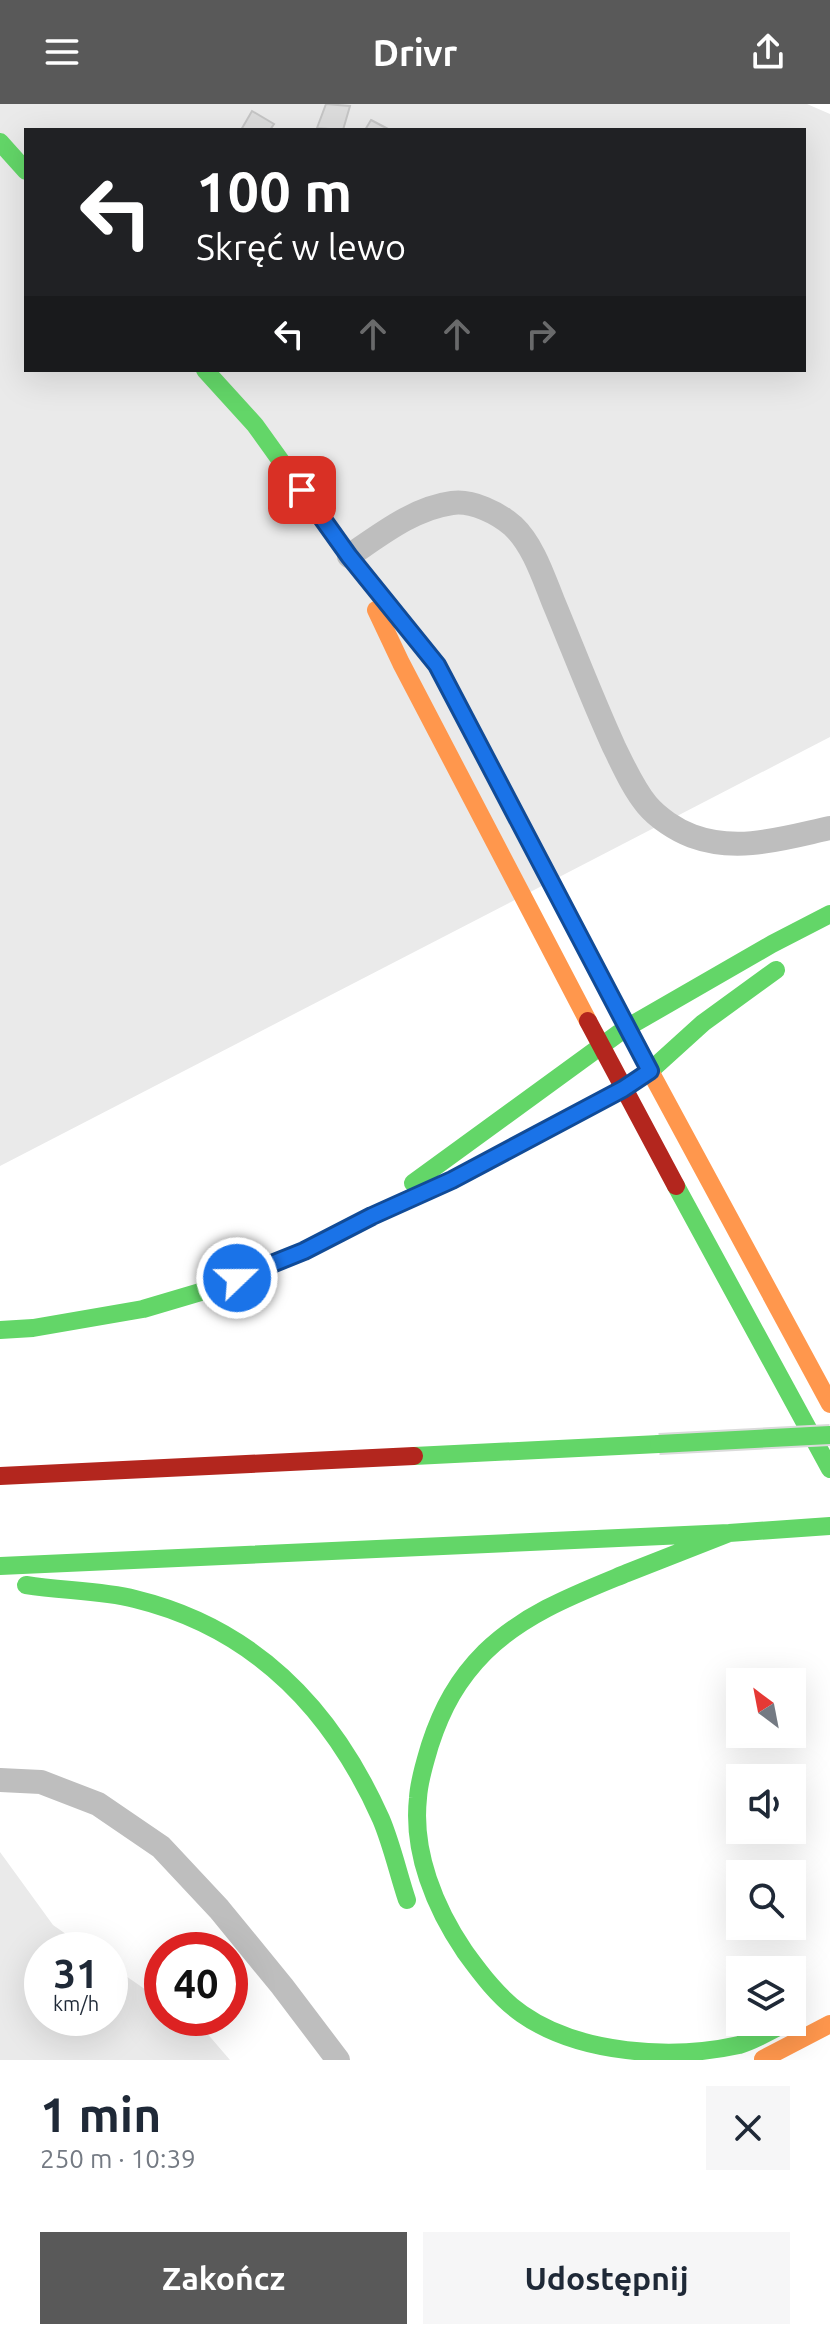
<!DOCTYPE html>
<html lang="pl">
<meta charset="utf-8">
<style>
:root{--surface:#fff;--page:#f6f6f7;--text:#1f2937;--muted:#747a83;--accent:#595959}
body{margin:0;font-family:Ubuntu,sans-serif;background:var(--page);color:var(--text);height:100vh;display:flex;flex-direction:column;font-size:30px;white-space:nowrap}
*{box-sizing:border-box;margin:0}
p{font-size:26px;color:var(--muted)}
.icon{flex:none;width:44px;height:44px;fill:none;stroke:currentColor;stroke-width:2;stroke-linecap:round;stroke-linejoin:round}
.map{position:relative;height:1956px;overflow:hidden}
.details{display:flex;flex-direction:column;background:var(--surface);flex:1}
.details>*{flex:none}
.top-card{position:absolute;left:24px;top:24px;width:782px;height:244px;border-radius:0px;box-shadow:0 8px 32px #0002;background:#202124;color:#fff;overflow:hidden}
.needle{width:52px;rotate:328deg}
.buttons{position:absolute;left:726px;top:1564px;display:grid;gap:16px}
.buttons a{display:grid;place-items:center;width:80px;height:80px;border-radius:0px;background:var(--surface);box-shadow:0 8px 32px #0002;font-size:40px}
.speed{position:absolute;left:24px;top:1828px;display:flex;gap:16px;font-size:40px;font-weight:700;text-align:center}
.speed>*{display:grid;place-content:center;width:104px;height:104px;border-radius:50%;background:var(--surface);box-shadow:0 8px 32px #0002;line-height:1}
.speed small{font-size:20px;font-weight:400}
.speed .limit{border:12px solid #d22;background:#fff;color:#111}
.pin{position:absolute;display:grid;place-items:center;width:68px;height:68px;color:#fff;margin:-34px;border-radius:16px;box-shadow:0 4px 12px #0006}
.me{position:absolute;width:88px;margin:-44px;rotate:68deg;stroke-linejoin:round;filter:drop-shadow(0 0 6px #0008)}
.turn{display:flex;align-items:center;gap:28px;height:168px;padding:0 40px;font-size:36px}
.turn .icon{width:104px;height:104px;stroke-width:2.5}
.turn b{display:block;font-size:56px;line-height:68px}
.lanes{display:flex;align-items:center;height:76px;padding:0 40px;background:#0003;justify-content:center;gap:40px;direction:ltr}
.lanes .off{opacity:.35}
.round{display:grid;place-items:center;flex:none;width:84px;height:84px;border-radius:0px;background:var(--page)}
.head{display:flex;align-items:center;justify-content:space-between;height:136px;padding:0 40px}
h1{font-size:48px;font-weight:700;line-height:60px}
.primary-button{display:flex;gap:16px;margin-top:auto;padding:16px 40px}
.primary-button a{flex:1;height:92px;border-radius:0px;background:var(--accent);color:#fff;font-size:32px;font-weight:700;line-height:92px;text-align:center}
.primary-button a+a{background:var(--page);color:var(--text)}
header{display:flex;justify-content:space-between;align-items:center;height:104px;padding:0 40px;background:var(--accent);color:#fff;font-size:36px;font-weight:700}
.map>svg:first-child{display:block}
</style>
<header><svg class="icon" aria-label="menu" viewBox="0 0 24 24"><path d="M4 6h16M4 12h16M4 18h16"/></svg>Drivr<svg class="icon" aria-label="share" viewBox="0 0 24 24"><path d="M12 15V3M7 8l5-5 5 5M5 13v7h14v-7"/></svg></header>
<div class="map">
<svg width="830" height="1956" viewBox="0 0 830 1956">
<rect width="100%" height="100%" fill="#fff"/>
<path fill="#eaeaea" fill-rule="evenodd" d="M0,0H807L830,10V633L0,1062ZM26,26H804V266H26Z
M0,1748L53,1821L89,1846H42V1914H110V1861L162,1897V1914H187L205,1927L230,1956H0Z"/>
<path fill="#dcdcdc" stroke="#c5c5c5" stroke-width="2" d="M326,0L350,2L343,26L317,24Z
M252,7L274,20L270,26H241Z
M371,16L390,26H365Z"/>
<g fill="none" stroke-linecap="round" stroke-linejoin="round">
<path stroke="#bebebe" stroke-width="24" d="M349,452C380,431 414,404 452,399C472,396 498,409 513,422C533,441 543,472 553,497C573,545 592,595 614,643C624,663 633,684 647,701C658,714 676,726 692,732C738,749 784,734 830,724
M0,1676L41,1678L98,1700L161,1743L219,1805L282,1882L338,1956"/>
<path stroke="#63d668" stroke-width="18" d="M0,38L26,67
M205,266L255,321L349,452L437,561L564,803
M628,923L772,840L830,810
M650,967L703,919L776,866
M413,1079L619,929
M676,1082L830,1365
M0,1226L33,1224L143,1205L214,1184L304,1147L372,1112L452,1076L623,985L641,973
M414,1352L659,1340
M729,1429C695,1442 661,1456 627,1469C576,1490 525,1509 485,1548C458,1575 442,1604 430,1641C425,1658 419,1676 418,1694C412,1748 435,1804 465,1848C481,1870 499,1894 522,1910C579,1950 672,1956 739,1941C756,1936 772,1926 788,1918
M0,1462L729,1429L830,1422
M26,1481C62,1487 100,1486 135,1495C254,1524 332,1605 381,1715C392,1741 398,1769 407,1796"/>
<path stroke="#ff974d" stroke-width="18" d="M376,506L401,559L588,917
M650,967L830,1300
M763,1955L830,1920"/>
<path stroke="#b3261e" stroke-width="18" d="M564,803L650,967
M588,917L676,1082
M0,1372L414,1352"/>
<g stroke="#dbdbdb" stroke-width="22" stroke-linecap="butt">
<path id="fast-bridge" d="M659,1340L830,1331"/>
</g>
<use href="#fast-bridge" stroke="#63d668" stroke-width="18"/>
</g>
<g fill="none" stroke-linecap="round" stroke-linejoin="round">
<g stroke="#114b97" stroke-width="20">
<path id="route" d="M237,1174L304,1147L372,1112L452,1076L623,985L650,967L437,561L349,452L302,386"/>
</g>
<use href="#route" stroke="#1a73e8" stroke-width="14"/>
</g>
</svg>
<div class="buttons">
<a><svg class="needle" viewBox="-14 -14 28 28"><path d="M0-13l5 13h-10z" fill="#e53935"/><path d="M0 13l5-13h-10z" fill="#747a83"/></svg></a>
<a><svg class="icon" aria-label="sound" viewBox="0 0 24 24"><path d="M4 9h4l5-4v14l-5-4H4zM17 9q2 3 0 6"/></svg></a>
<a><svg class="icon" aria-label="search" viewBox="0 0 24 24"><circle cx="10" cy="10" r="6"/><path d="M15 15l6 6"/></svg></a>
<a><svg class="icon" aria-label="layers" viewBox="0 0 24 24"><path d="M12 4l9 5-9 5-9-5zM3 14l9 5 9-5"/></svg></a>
</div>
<div class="speed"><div>31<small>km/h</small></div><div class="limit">40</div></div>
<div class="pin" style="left:302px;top:386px;background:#d93025"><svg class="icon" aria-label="arrive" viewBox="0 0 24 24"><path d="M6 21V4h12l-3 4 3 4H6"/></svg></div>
<svg class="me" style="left:237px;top:1174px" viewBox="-20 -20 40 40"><circle r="17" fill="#1a73e8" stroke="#fff" stroke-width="3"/><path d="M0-11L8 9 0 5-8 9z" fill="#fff"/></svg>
<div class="top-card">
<div class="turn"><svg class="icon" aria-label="left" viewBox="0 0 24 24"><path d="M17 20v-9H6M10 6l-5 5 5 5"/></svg><div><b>100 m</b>Skręć w lewo</div></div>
<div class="lanes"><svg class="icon" aria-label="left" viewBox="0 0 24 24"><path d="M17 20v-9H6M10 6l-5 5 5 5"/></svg><svg class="icon off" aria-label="ahead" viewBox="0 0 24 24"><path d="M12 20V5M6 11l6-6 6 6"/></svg><svg class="icon off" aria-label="ahead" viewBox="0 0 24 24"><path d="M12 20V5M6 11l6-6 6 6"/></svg><svg class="icon off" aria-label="right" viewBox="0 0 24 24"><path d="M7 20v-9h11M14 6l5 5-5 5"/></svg></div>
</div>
</div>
<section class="details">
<div class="head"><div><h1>1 min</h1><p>250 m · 10:39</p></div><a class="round"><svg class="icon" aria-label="close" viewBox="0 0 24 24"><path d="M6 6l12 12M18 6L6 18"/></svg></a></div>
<div class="primary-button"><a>Zakończ</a><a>Udostępnij</a></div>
</section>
